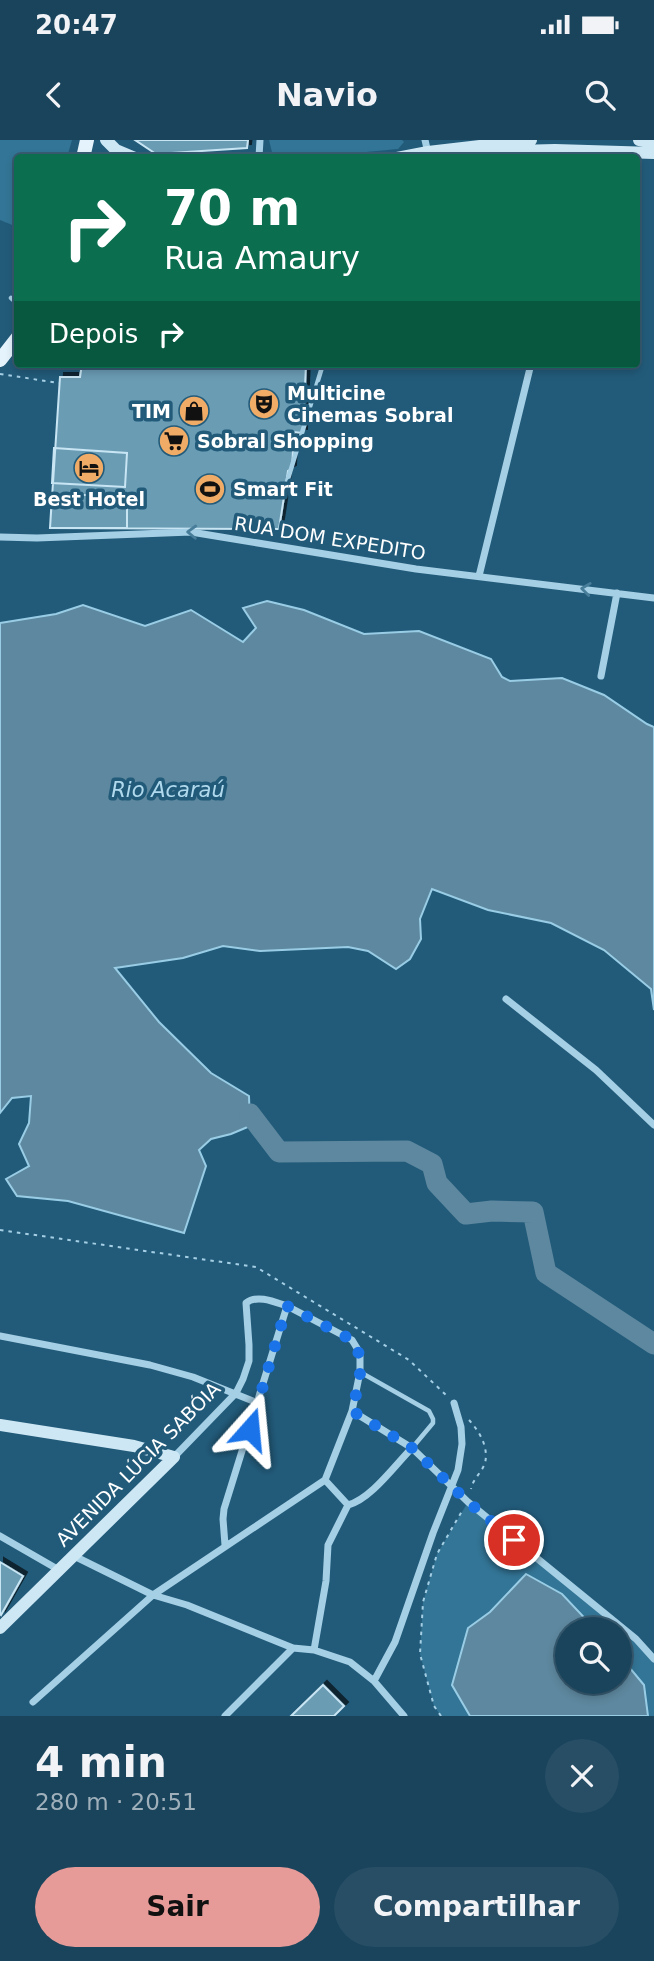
<!DOCTYPE html>
<html lang="pt">
<meta charset="utf-8">
<style>
:root{--surface:#1a445c;--page:#274e65;--text:#f1f3f6;--muted:#9fb0bb;--line:#385c72;--accent:#e69b98}
body{margin:0;font-family:"DejaVu Sans",sans-serif;background:var(--page);color:var(--text);height:100vh;display:flex;flex-direction:column;font-size:26px;white-space:nowrap}
*{box-sizing:border-box;margin:0}
p{font-size:23px;color:var(--muted)}
.icon{flex:none;width:38px;height:38px;fill:none;stroke:currentColor;stroke-width:2;stroke-linecap:round;stroke-linejoin:round}
.map{position:relative;height:1576px;overflow:hidden}
.sheet{display:flex;flex-direction:column;background:var(--surface);flex:1}
.sheet>*{flex:none}
.hud{position:absolute;left:14px;top:14px;width:626px;height:214px;border-radius:7px;box-shadow:0 4px 10px #0003,0 0 0 2px var(--line);background:#0b6e4f;color:#fff;overflow:hidden}
.tools{position:absolute;left:555px;top:1477px;display:grid;gap:14px}
.tools a{display:grid;place-items:center;width:77px;height:77px;border-radius:50%;background:var(--surface);box-shadow:0 4px 10px #0003,0 0 0 2px var(--line);font-size:35px}
.pin{position:absolute;display:grid;place-items:center;width:60px;height:60px;color:#fff;margin:-30px;border:4px solid #fff;border-radius:50%;box-shadow:0 2px 7px #0007}
.me{position:absolute;width:77px;margin:-38px;rotate:18deg;stroke-linejoin:round;filter:drop-shadow(0 0 5px #0008)}
.turn{display:flex;align-items:center;gap:24px;height:147px;padding:0 35px;font-size:32px}
.turn .icon{width:91px;height:91px;stroke-width:2.5}
.turn b{display:block;font-size:49px;line-height:60px}
.then{display:flex;align-items:center;height:66px;padding:0 35px;background:#0003;gap:14px;font-size:26px}
.round{display:grid;place-items:center;flex:none;width:74px;height:74px;border-radius:37px;background:var(--page)}
.headline{display:flex;align-items:center;justify-content:space-between;height:119px;padding:0 35px}
h1{font-size:42px;font-weight:800;line-height:52px}
.button{display:flex;gap:14px;margin-top:auto;padding:14px 35px}
.button a{flex:1;height:80px;border-radius:42px;background:var(--accent);color:#111;font-size:28px;font-weight:800;line-height:80px;text-align:center}
.button a+a{background:var(--page);color:var(--text)}
.status{display:flex;justify-content:space-between;align-items:center;height:49px;padding:0 35px;background:var(--surface);direction:ltr}
.status svg{height:19px;fill:currentColor}
header{display:flex;justify-content:space-between;align-items:center;height:91px;padding:0 35px;background:var(--surface);font-size:32px;font-weight:800}
.map>svg:first-child{display:block}
</style>
<div class="status"><b>20:47</b><svg viewBox="0 0 49 12"><path d="M0 12V9h3v3zM5 12V6h3v6zM10 12V3h3v9zM15 12V0h3v12zM26 1h20v11H26zM47 4h2v5h-2z"/></svg></div>
<header><svg class="icon" aria-label="back" viewBox="0 0 24 24"><path d="M15 5l-7 7 7 7"/></svg>Navio<svg class="icon" aria-label="search" viewBox="0 0 24 24"><circle cx="10" cy="10" r="6"/><path d="M15 15l6 6"/></svg></header>
<div class="map">
<svg width="654" height="1576" viewBox="0 0 654 1576">
<defs>
<filter id="shadow"><feDropShadow dx="4" dy="-4" stdDeviation="0" flood-color="#0009"/></filter>
</defs>
<rect width="100%" height="100%" fill="#225b7a"/>
<path fill="#337596" fill-rule="evenodd" d="M0,0H72L67,17L18,18L17,87L0,80Z
M269,0H402L404,2L398,9C371,11 293,22 272,12Z
M468,1362L636,1499L654,1519V1576H441L434,1566L420,1514L423,1462L437,1414ZM567,1489H620V1542H567Z"/>
<path fill="#5e889f" stroke="#99cde6" stroke-width="2" d="M267,461L304,470L364,494L419,491L491,519L502,537L510,541L562,538L604,555L647,584L654,587V870L651,849L604,810L551,783L488,770L432,749L420,779L421,799L410,819L396,829L368,811L348,807L260,811L223,806L183,818L115,828L159,882L211,933L249,956L250,986L231,994L211,999L199,1010L206,1026L184,1093L68,1061L17,1056L6,1039L29,1026L19,1004L29,983L31,956L12,958L0,973V483L56,474L83,465L145,486L191,470L243,502L256,488L243,468Z
M526,1434L562,1454L595,1489H567V1542H620V1516L644,1545L648,1576H470L452,1545L468,1488L490,1472Z"/>
<g fill="none" stroke-linecap="round" stroke-linejoin="round">
<path stroke="#5e889f" stroke-width="21" d="M250,974L279,1012L407,1011L432,1024L437,1043L466,1074L492,1071L533,1072L546,1133L654,1204"/>
</g>
<path fill="#6b9cb4" stroke="#c8e5f4" stroke-width="2" filter="url(#shadow)" d="M135,0H248L247,8L156,14Z
M82,224H306L303,293L294,292L292,329L288,331L279,389L50,388L60,237H80Z
M54,308L127,313L125,347L52,343Z
M52,355H127V388H50Z
M0,1422L23,1436L1,1475L0,1474Z
M323,1545L344,1566L334,1576H291Z"/>
<g fill="none" stroke-linecap="round" stroke-linejoin="round">
<path stroke="#a5cfe5" stroke-width="2" stroke-dasharray="3.5 5" stroke-linecap="butt" d="M0,234L59,243
M0,1090L256,1127L409,1220L446,1255
M469,1280C479,1291 489,1307 485,1323C482,1332 473,1339 471,1349
M441,1576L434,1566L420,1514L423,1462L437,1414L462,1371"/>
<path stroke="#a5cfe5" stroke-width="4.5" d="M11,158L18,164
M284,352L323,224
M360,1232L429,1271L433,1279V1283L412,1308"/>
<path stroke="#a5cfe5" stroke-width="7" d="M425,0L428,13
M259,17L260,0
M0,397L37,398L191,392L416,429L654,458
M479,436L531,224
M601,536L617,453
M506,859L596,930L654,985
M0,1196L150,1225L193,1237L258,1263
M352,1271L412,1308L468,1362L636,1499L654,1519
M174,1317L236,1253L243,1239L249,1221V1205L246,1163C257,1154 275,1162 287,1166L224,1369L223,1379L225,1405
M325,1340L348,1365
M0,1396L59,1430
M74,1416L153,1455L187,1465L293,1508L314,1510L350,1522L374,1541L404,1576
M314,1510L326,1441L328,1405L348,1365C371,1359 395,1325 412,1308
M374,1541L395,1502L433,1393L458,1330L462,1304L461,1287L454,1263
M33,1562L153,1455L325,1340L352,1271L360,1232V1213L352,1200L287,1166
M225,1576L293,1508"/>
<path stroke="#cee7f4" stroke-width="12" d="M106,0L116,10L135,18
M639,0L654,2
M237,18H283
M397,18L428,12L531,0
M471,18L515,11L555,10L654,13
M0,1285L134,1306L174,1317L0,1488"/>
<path stroke="#e5f3fc" stroke-width="14" d="M83,18L87,0
M0,220L18,197"/>
</g>
<defs><path id="oneway-chevron" d="M-2-3.5L2.5 0L-2 3.5" fill="none" stroke-width="1.6" stroke-linecap="round" stroke-linejoin="round" transform="scale(1.75)"/></defs>
<g stroke="#497e9a">
<use href="#oneway-chevron" transform="translate(192 392) rotate(-178)"/>
<use href="#oneway-chevron" transform="translate(586 449) rotate(-173)"/>
</g>
<g fill="none" stroke-linecap="round" stroke-linejoin="round">
<path stroke="#1a73e8" stroke-width="12" stroke-dasharray="0 21.6" d="M250,1289L287,1166L352,1200C368,1221 357,1248 352,1271L412,1308L468,1362L514,1400"/>
</g>
<defs>
<g id="theatre-disc" transform="scale(1.575)"><circle r="9.5" fill="#f0ac67" stroke="#225b7a"/><path d="M-5-5.5Q0-4 5-5.5V0Q5 5 0 6Q-5 5-5 0ZM-3.3-2.5H-1v1.5H-3.3ZM1-2.5H3.3v1.5H1ZM-2.8 1Q0 5.5 2.8 1Z" fill="#111"/></g>
<g id="shop-disc" transform="scale(1.575)"><circle r="9.5" fill="#f0ac67" stroke="#225b7a"/><path d="M-5-2.5h2.3a2.7 3.5 0 0 1 5.4 0H5L5.5 6h-11ZM-1.5-2.5h3a1.5 2.3 0 0 0-3 0Z" fill="#111"/></g>
<g id="supermarket-disc" transform="scale(1.575)"><circle r="9.5" fill="#f0ac67" stroke="#225b7a"/><path d="M-6-5.5h2.5l.6 2H6L4.5 2H-2.5L-4.4-4H-6ZM-1.5 3.2a1.3 1.3 0 1 0 .1 0ZM3 3.2a1.3 1.3 0 1 0 .1 0Z" fill="#111"/></g>
<g id="hotel-disc" transform="scale(1.575)"><circle r="9.5" fill="#f0ac67" stroke="#225b7a"/><path d="M-6-4.5h1.5V1H6V5H4.5V3h-9V5H-6ZM-4 0a1.8 1.8 0 1 1 3.6 0ZM.5 0V-2.5h3Q6-2.5 6 0Z" fill="#111"/></g>
<g id="stadium-disc" transform="scale(1.575)"><circle r="9.5" fill="#f0ac67" stroke="#225b7a"/><path d="M0-5a6.5 5 0 1 0 0 10a6.5 5 0 1 0 0-10ZM-3.5-1.8h7v3.6h-7Z" fill="#111"/></g>
</defs>
<g fill-rule="evenodd">
<use href="#theatre-disc" x="264" y="264"/>
<use href="#shop-disc" x="194" y="271"/>
<use href="#supermarket-disc" x="174" y="301"/>
<use href="#hotel-disc" x="89" y="328"/>
<use href="#stadium-disc" x="210" y="349"/>
</g>
<g text-anchor="middle" stroke-width="7" stroke-linejoin="round" paint-order="stroke">
<g font-size="19" font-weight="bold" fill="#fff" stroke="#225b7a" text-anchor="start">
<text x="287" y="260">Multicine<tspan x="287" dy="22">Cinemas Sobral</tspan></text>
<text x="171" y="278" text-anchor="end">TIM</text>
<text x="197" y="308">Sobral Shopping</text>
<text x="233" y="356">Smart Fit</text>
<text x="89" y="366" text-anchor="middle">Best Hotel</text>
</g>
<g font-size="19" fill="#fff" stroke="#225b7a">
<text transform="translate(330 398) rotate(9)" y="7">RUA DOM EXPEDITO</text>
<text transform="translate(138 1324) rotate(-45)" y="7">AVENIDA LÚCIA SABÓIA</text>
</g>
<g font-size="21" font-style="italic" fill="#b0d9ed" stroke="#225b7a">
<text x="168" y="657">Rio Acaraú</text>
</g>
</g>
</svg>
<div class="tools">
<a><svg class="icon" aria-label="search" viewBox="0 0 24 24"><circle cx="10" cy="10" r="6"/><path d="M15 15l6 6"/></svg></a>
</div>
<div class="pin" style="left:514px;top:1400px;background:#d93025"><svg class="icon" aria-label="arrive" viewBox="0 0 24 24"><path d="M6 21V4h12l-3 4 3 4H6"/></svg></div>
<svg class="me" style="left:250px;top:1289px" viewBox="-20 -20 40 40"><path d="M0-17L14 15 0 8-14 15z" fill="#1a73e8" stroke="#fff" stroke-width="4"/></svg>
<div class="hud">
<div class="turn"><svg class="icon" aria-label="right" viewBox="0 0 24 24"><path d="M7 20v-9h11M14 6l5 5-5 5"/></svg><div><b>70 m</b>Rua Amaury</div></div>
<div class="then">Depois<svg class="icon" aria-label="right" viewBox="0 0 24 24"><path d="M7 20v-9h11M14 6l5 5-5 5"/></svg></div>
</div>
</div>
<section class="sheet">
<div class="headline"><div><h1>4 min</h1><p>280 m · 20:51</p></div><a class="round"><svg class="icon" aria-label="close" viewBox="0 0 24 24"><path d="M6 6l12 12M18 6L6 18"/></svg></a></div>
<div class="button"><a>Sair</a><a>Compartilhar</a></div>
</section>
